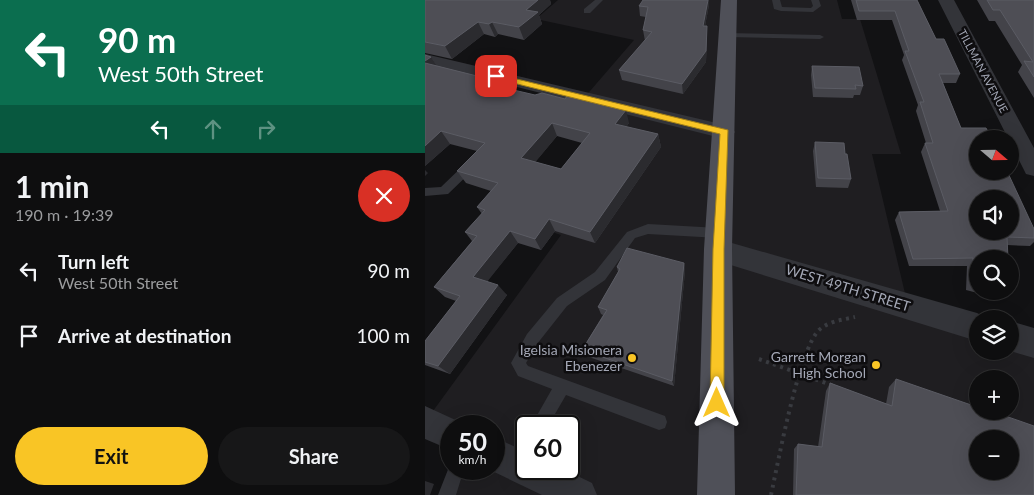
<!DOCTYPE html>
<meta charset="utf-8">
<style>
:root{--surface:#0e0e0f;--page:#171718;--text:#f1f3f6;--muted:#9b9c9e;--line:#2e2e2f;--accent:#f9c525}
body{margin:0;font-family:Lato,sans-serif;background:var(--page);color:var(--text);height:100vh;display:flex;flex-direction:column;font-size:19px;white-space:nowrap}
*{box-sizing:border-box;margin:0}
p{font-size:16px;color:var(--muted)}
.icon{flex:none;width:28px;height:28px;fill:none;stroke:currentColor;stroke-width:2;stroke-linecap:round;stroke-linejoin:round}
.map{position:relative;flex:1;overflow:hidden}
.panel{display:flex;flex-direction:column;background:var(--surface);width:425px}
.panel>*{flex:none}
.hud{background:#0b6e4f;color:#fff;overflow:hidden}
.needle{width:32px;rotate:110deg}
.fabs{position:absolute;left:544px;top:130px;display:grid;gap:10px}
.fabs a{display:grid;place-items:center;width:50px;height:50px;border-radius:50%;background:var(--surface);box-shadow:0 5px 20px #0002,0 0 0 1px var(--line);font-size:25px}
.speed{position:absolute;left:15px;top:415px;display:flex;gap:10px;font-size:25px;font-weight:700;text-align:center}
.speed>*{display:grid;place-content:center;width:65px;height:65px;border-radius:50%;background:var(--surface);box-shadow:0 5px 20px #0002,0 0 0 1px var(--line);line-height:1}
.speed small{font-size:12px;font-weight:400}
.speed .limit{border:2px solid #111;border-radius:8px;background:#fff;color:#111}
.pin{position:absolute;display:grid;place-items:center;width:42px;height:42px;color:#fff;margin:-21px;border-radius:10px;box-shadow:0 2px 8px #0006}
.me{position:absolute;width:55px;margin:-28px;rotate:0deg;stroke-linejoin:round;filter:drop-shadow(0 0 4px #0008)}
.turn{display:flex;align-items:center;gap:18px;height:105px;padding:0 15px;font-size:22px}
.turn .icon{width:65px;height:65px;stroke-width:2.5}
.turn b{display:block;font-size:35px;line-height:42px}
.lanes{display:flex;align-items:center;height:48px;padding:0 15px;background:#0003;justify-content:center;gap:25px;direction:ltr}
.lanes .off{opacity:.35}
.round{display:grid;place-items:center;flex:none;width:52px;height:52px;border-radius:26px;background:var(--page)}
.head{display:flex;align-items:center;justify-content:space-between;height:85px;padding:0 15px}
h1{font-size:30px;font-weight:700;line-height:38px}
.primary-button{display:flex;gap:10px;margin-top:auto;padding:10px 15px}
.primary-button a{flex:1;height:58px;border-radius:30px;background:var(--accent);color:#111;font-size:20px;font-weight:700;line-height:58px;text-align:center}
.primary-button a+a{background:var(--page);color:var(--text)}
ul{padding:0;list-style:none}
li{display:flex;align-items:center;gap:15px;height:65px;padding:0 15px}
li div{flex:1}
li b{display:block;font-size:19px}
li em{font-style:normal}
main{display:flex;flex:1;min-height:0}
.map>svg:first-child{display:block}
</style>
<main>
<section class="panel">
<div class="hud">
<div class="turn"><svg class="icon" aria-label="left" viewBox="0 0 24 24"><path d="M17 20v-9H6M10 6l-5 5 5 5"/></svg><div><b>90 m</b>West 50th Street</div></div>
<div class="lanes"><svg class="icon" aria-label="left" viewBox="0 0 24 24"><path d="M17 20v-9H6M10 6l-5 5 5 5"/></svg><svg class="icon off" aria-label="ahead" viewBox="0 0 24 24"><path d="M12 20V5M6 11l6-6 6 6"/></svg><svg class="icon off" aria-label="right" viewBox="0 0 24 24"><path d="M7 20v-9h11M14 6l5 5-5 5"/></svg></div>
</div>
<div class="head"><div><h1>1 min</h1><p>190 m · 19:39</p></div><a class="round" style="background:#d93025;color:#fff"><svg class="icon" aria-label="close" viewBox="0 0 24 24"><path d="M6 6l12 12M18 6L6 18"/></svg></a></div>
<ul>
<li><svg class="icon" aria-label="left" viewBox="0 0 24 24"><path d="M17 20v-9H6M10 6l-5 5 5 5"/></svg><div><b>Turn left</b><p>West 50th Street</p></div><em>90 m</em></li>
<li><svg class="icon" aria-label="arrive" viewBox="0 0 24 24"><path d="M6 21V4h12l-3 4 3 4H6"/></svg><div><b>Arrive at destination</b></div><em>100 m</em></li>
</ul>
<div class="primary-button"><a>Exit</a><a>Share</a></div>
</section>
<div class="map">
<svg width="609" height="495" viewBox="0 0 609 495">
<rect width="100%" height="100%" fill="#121214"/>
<path fill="#1f1e21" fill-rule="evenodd" d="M133,0H412L417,19H435L476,154H447L483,306L552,327V351H585V336L609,343V495H22L31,469H69V426H26V434L0,422L136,235L103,224L194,107L159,98L209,40L111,19ZM552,379H585V411H552ZM101,426H144V469H101ZM552,439H585V471H552Z"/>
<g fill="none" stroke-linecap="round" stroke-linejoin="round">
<path stroke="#393b40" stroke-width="4" stroke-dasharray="3 4.5" stroke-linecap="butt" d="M334,359L409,386
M346,495C353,463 374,349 394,330C404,321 417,320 430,317"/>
<path fill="#333439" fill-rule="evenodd" d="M170,0H178L165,13H159V9Z
M347,0H355L357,7L386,8L388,6L386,0H394L396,6L388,12L356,11L349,9Z
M300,33L395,35L399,37L395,39L303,37H300Z
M47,160L51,161L52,164L51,167L23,194L0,196V188L16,187L43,161Z
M223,224L294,228L298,230L300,233L298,236L294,238L223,234L210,238L180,280L142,306L112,344L101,363L103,366L240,416L242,422L240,428L234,430L141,395L123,426H106L127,389L93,376L86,363L102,334L132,298L170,272L202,232Z
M26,462V469H39L31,495H13Z"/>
<path fill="#333439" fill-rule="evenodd" d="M513,0H529L609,148V176L601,174L598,168Z
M0,54L300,125L307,127L310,132L307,137L300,139L0,64Z
M0,406L37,423L39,426H26V450L0,439Z
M69,437L101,452V469H138L167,483L172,495H117L63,469H69Z"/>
<path fill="#333439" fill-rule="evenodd" d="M293,239L552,313L564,319H552V341L283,258L279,250L283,242Z
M585,321L609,328V358L585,351Z"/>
<path fill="#4f5058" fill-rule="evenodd" d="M296,0H312L307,249L310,495H272L279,249Z"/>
</g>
<path fill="#434349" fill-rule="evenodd" d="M0,0H125L126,4L114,15L117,24L99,40L73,34L70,37L59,34L27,59L0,53Z
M426,0H492L511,39L535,74L531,83H518L536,128L609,229V242L605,246L582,245L552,259V291H583L576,299L541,290L542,266H484L470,220L474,212L515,211L496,152L500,143H501L491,111L493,105L477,60L479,55L467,20H432Z
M552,0H609V98L593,72L597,65L570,21H564Z
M284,5L280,26H282V37L281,62L258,94L197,80L194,70L220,41L218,30L221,17L215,16L214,6Z
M6,57L12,66L72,81L75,87L204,123L201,127L233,134L236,147L170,243L130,231L116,250L93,243L62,281L82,295L25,374L0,365V341L31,301L20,297L9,287L47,241L40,232L57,214L52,207L66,191L41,183L32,171L52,151L25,144L0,166ZM132,136L157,143L136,169L110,162Z
M387,66L438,86L435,95H429L428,98L388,97L386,75Z
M390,142L420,154L426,179L423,188L391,187L388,151Z
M259,263L260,271L249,386L161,356L157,350L178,315L176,314L173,307L193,272L192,267Z
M471,379L609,495H368L369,449L373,444L393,447L401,391L405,383L461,404L464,387Z"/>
<path fill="#2b2b2f" d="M113,0H125L126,4L114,15L117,24L99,40L94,27L101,10Z
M283,0H284V5L278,36V26Z
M53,22L59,34L27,59L20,46Z
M67,22L73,34L70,37L64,24Z
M282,26L281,62L258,94L257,84Z
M6,57L14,69L0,66V61Z
M72,81L78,94L67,85Z
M201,110L204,123L194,137L190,124Z
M127,123L132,136L103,171L96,158Z
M16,131L25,144L0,166V146Z
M233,134L236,147L170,243L165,232Z
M0,170L3,173L0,176Z
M124,219L130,231L116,250L110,239Z
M85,231L93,243L58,287L48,277Z
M259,263L260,271L249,386L247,381Z
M73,285L82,295L25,374L13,366Z
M0,481L9,484L5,495H0Z"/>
<path fill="#4e4e55" stroke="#5b5c64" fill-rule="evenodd" d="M0,0H113L101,10L113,12L94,27L67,22L64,24L53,22L20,46L0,42Z
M218,0H283L278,26H282L281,51L257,84L194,70L227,32L218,30L223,7L214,6Z
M431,0H492L511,39H519L535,74H514L536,128H561L567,139H552V171H582L609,229V238L582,237L583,259H552V284L547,282L548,258L488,259L474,212L523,211L500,143H508L495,102H499L480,51H484L470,11H434ZM552,199H585V231H552Z
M562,0H609V77L599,61L608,62L575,10H568Z
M0,55L6,57L0,61Z
M0,63L72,81L67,85L110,95L117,93L140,99L142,96L201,110L190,124L233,134L165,232L124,219L110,239L85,231L48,277L73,285L13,366L0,362V341L35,296L9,287L52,236L40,232L60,210L52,207L73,183L32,171L60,143L16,131L0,146ZM127,123L165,133L136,169L96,158Z
M387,66L434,67L438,86L430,85L431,89L390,88Z
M390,142L419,143L420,154H422L426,179L393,178Z
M202,248L259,263L247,381L157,350L182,310L173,307L195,269L192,267Z
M471,379L552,407V411H566L609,426V495H371L373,444L397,447L405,383L467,406ZM552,439H585V471H552Z"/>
<path fill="#f9c525" stroke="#a28018" d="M71,74L303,130L299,249V403L297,408L292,410L287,408L285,403L288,249L295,134L68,78L66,76Z"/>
<g fill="#f9c525" stroke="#0e0d0f" stroke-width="2">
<circle cx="207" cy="358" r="5"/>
<circle cx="451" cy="365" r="5"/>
</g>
<g text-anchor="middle" stroke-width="5" stroke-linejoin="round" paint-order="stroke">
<g font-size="11" fill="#a3a7b5" stroke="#0e0d0f">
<text transform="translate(558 71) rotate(62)" y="4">TILLMAN AVENUE</text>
</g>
<g font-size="14" fill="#a3a7b5" stroke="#0e0d0f">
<text transform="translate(423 288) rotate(17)" y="5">WEST 49TH STREET</text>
</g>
<g font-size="14" fill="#a3a7b5" stroke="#0e0d0f" text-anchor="end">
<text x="197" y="355">Igelsia Misionera<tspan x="197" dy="16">Ebenezer</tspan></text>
<text x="441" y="362">Garrett Morgan<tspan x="441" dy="16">High School</tspan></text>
</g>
</g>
</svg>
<div class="fabs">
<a><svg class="needle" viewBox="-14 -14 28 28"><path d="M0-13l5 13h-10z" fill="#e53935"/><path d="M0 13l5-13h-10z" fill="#9b9c9e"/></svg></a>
<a><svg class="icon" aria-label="sound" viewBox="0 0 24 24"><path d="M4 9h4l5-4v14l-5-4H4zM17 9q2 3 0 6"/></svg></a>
<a><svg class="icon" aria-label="search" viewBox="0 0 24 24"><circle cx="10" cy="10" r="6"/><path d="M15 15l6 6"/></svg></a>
<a><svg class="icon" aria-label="layers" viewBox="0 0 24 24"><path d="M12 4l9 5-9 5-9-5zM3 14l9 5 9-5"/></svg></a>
<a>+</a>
<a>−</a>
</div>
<div class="speed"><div>50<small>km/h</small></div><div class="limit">60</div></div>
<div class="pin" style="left:71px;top:76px;background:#d93025"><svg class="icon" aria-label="arrive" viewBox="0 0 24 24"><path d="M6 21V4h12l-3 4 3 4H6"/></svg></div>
<svg class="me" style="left:292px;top:403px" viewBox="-20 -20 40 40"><path d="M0-17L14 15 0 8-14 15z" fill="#f9c525" stroke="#fff" stroke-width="4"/></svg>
</div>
</main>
